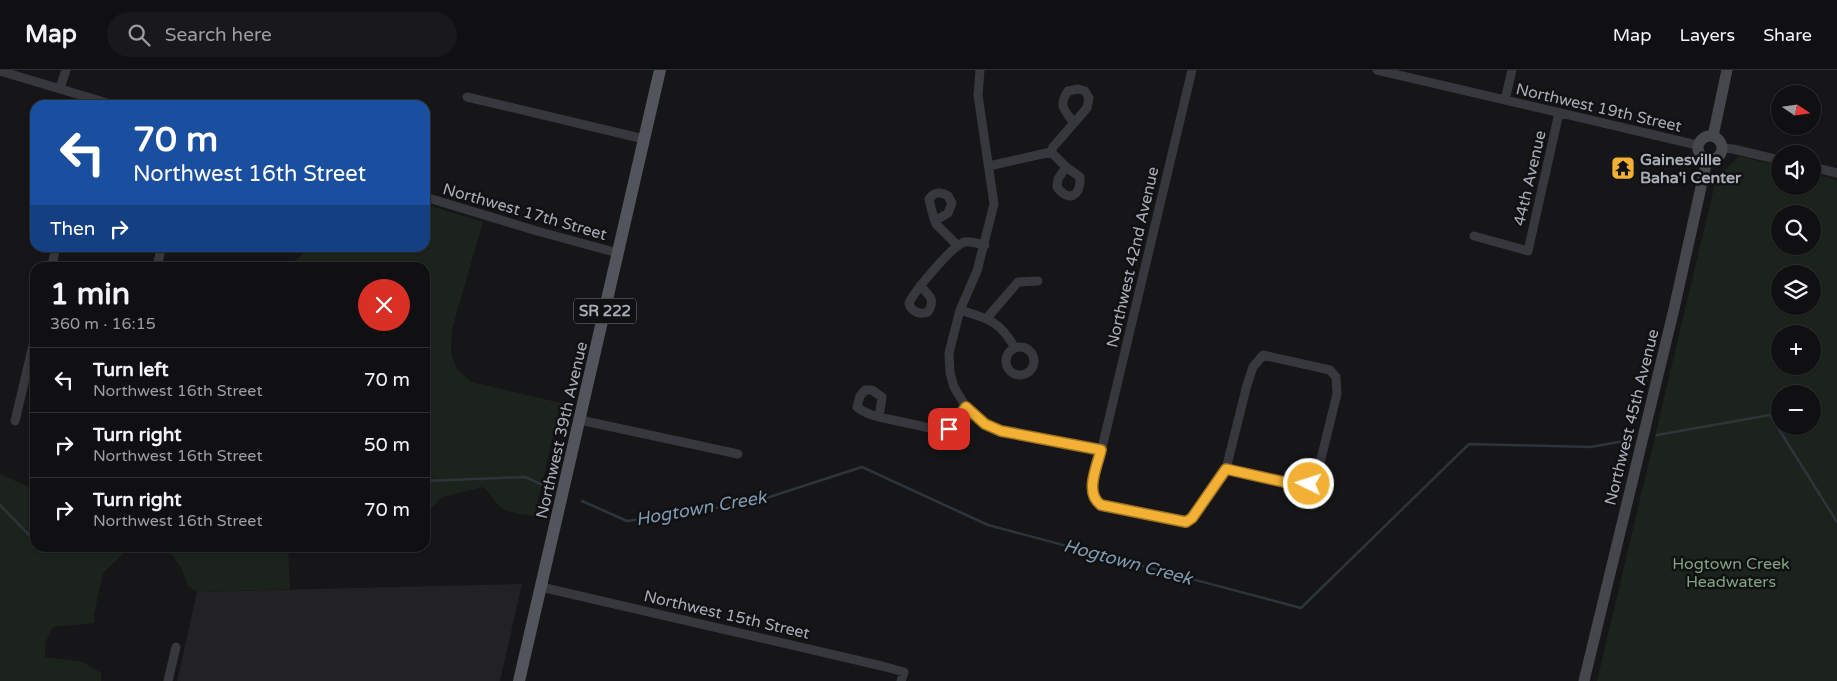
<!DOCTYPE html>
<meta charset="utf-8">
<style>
:root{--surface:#101012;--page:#19191b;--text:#f1f3f6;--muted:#9c9d9f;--line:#303032}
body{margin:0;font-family:"Varela Round",sans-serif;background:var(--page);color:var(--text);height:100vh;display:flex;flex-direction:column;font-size:19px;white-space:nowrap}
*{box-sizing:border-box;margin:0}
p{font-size:16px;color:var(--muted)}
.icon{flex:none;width:28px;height:28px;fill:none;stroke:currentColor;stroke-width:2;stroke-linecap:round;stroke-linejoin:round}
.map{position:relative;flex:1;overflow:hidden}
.drawer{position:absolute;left:30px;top:192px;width:400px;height:290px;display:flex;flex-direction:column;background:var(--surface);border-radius:15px;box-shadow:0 1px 4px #0004,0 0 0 1px var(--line)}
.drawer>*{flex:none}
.hud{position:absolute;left:30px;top:30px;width:400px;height:152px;border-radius:15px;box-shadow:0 1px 4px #0004,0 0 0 1px var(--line);background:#1a4fa0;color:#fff;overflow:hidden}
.needle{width:32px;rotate:103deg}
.tools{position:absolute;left:1771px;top:15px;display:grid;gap:10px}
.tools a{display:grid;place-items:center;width:50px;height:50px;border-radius:50%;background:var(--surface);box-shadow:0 1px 4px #0004,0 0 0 1px var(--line);font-size:25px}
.pin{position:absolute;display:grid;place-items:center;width:42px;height:42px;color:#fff;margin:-21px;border-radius:10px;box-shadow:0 2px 8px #0006}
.me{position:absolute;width:55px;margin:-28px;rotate:274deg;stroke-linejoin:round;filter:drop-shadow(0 0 4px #0008)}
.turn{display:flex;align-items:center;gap:18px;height:105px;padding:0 20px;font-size:22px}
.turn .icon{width:65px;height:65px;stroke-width:2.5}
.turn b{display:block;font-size:35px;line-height:42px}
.then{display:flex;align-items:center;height:48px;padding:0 20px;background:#0003;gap:10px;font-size:19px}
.round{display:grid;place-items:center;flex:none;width:52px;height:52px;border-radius:26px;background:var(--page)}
.headline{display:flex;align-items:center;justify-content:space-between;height:85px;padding:0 20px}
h1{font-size:30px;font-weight:700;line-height:38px}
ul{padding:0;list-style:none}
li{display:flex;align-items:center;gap:15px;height:65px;padding:0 20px;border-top:1px solid var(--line)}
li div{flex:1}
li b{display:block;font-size:19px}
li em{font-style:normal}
header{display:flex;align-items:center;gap:30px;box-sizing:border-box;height:70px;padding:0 25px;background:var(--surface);border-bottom:1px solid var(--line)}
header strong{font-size:24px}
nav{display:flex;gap:28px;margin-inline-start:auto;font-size:18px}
.search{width:350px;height:45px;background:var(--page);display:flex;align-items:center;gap:12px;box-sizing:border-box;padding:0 18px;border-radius:28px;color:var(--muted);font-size:19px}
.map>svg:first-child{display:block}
</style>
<header>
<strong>Map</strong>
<div class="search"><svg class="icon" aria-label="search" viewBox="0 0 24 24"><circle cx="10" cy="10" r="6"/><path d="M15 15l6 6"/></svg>Search here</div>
<nav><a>Map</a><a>Layers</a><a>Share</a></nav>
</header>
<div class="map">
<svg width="1837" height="611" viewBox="0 0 1837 611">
<rect width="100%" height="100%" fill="#161618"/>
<path fill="#222225" d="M522,514L500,611H177L197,522Z"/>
<path fill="#1c231d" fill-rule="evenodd" d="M1739,86L1780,96V116H1812L1813,104L1837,110V611H1597L1716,109ZM1780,144H1812V176H1780ZM1780,204H1812V236H1780ZM1780,264H1812V296H1780ZM1780,324H1812V356H1780Z
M425,134L483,152L452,259L451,284L458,300L471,312L561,333L534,446C524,444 511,444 502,438C496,435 490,422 483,417L442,427L430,440H425V198L287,197L310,178H425Z
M0,404L35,420V478H142L128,479L103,503L94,544V553L53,557L45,573V587L83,592L101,603V611H0Z
M152,478H288L290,519L197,522L188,516L182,499L172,485Z"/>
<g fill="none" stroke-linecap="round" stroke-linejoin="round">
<path stroke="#2c353c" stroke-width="2.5" d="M1657,365L1770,345L1837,452
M425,411L525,407L543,415
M582,431L627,451L754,432L862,397L988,455L1301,538L1469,374L1590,377L1630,370
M0,435L30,466L35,464"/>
<path stroke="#37383d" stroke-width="9" d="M980,0L978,25L994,134L977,201L960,240L949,283L950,303L954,317L966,337L985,354L1001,361L1101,381
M1192,0L1092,420L1095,430L1101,435L1186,452L1192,448L1226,399L1247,315L1253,297L1263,285L1330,300L1336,307L1337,324L1317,405L1309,414L1302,416L1226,399
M1377,0L1697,75
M0,1L114,35
M60,18L66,0
M467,27L644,69
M1505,30L1512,0
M1722,78L1733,79L1780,90
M989,96L1051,82
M1066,97L1080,107C1081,126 1069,133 1057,117L1058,109L1066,97L1051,82L1053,77L1074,53C1064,40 1058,35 1068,21L1078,19L1085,21L1089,28L1087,38L1074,53
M1812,97L1837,103
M425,127L537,161L618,183
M935,151L948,143L952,133L948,126C941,122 935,121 929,129C931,138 933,146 936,154L958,176
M1474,166L1528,181L1559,43
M51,198L56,178
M157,198L161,178
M920,216C929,225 936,229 928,242C920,245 911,242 909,233C914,222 953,174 965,172C970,171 979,174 985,175
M960,240C989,249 1000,251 1015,278
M987,248L1018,212L1038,211
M1006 291a14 14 0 1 1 28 0a14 14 0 1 1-28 0Z
M879,347L882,327L872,320H865L860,326L857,337C864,343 871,345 879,347L939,360L949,359L966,337
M580,350L738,384
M15,351L35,267
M541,517L882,596L904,602L901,611
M168,611L176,577"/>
<path stroke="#45474d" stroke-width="11" d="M1698 78a12 12 0 1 1 24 0a12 12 0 1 1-24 0Z
M1713,66L1727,0
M1584,611L1674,239L1707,90"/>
<path stroke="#53555c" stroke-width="12" d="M519,611L660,0"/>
</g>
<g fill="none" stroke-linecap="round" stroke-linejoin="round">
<g stroke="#9d7322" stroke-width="12">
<path id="route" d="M949,359L966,337L985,354L1001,361L1101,380C1097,397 1084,423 1101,435L1186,452L1192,448L1226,399L1302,416L1309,414"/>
</g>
<use href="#route" stroke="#f2b134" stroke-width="9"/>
</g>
<defs>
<g id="temple-square" transform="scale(1.25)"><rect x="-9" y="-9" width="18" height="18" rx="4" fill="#f2b134" stroke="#111113"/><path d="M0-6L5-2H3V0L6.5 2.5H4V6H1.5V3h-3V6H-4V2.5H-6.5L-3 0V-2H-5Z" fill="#111"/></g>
</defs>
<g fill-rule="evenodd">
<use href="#temple-square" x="1623" y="98"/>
</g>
<g text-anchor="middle" stroke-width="5" stroke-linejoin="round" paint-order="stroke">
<rect fill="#111113" stroke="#7b7e86" stroke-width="1" x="574" y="228.5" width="62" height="25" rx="4"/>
<g font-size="15" font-weight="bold" fill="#a8adb8">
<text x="605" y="246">SR 222</text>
</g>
<g font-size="16" fill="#a8adb8" stroke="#111113">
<text transform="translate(1599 37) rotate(13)" y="6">Northwest 19th Street</text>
<text transform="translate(1529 108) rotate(-77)" y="6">44th Avenue</text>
<text transform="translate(525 141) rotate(16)" y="6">Northwest 17th Street</text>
<text transform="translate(1132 187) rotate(-77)" y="6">Northwest 42nd Avenue</text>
<text transform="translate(1631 347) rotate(-76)" y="6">Northwest 45th Avenue</text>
<text transform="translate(561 360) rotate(-77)" y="6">Northwest 39th Avenue</text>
<text transform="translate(727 544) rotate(13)" y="6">Northwest 15th Street</text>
</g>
<g font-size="16" font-weight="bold" fill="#a8adb8" stroke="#111113" text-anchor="start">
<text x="1640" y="95">Gainesville<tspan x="1640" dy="18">Baha'i Center</tspan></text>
</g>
<g font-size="16" fill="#7fa381" stroke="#111113">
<text x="1731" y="499">Hogtown Creek<tspan x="1731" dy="18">Headwaters</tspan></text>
</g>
<g font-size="18" font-style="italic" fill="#7f9bb3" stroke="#111113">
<text transform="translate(701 438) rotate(-10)" y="6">Hogtown Creek</text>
<text transform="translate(1128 492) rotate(15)" y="6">Hogtown Creek</text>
</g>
</g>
</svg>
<div class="tools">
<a><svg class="needle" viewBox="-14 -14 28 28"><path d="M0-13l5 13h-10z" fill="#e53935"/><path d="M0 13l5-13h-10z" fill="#9c9d9f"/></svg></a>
<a><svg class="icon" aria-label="sound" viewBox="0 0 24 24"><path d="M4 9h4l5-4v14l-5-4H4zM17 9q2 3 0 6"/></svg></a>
<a><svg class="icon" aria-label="search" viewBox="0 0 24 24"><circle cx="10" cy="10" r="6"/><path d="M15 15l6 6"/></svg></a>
<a><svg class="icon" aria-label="layers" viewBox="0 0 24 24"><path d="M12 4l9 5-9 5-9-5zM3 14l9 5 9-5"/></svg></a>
<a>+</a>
<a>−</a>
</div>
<div class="pin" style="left:949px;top:359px;background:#d93025"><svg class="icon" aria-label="arrive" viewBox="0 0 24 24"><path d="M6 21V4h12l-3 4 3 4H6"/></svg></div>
<svg class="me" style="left:1309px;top:414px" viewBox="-20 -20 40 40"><circle r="17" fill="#f2b134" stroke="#fff" stroke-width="3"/><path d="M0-11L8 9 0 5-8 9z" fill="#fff"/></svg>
<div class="hud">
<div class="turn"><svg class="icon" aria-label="left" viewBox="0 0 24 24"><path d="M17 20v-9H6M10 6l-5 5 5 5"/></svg><div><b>70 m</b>Northwest 16th Street</div></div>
<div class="then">Then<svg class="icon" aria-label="right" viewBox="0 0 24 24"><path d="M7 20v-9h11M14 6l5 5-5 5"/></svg></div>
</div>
<section class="drawer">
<div class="headline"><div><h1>1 min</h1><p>360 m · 16:15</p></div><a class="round" style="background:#d93025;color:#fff"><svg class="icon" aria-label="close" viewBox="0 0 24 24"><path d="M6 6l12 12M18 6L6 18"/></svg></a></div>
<ul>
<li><svg class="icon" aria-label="left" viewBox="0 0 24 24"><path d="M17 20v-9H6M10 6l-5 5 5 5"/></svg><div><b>Turn left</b><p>Northwest 16th Street</p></div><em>70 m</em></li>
<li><svg class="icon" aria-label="right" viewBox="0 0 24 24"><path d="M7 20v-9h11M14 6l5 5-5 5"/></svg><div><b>Turn right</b><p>Northwest 16th Street</p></div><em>50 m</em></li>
<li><svg class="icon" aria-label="right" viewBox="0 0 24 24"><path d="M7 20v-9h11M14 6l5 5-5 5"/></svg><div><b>Turn right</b><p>Northwest 16th Street</p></div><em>70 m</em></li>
</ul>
</section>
</div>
